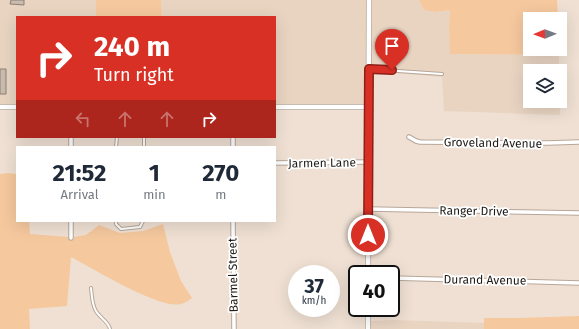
<!DOCTYPE html>
<style>
:root{--surface:#fff;--page:#f6f6f7;--text:#1f2937;--muted:#747a83}
body{margin:0;font-family:"Fira Sans",sans-serif;background:var(--page);color:var(--text);height:100vh;display:flex;flex-direction:column;font-size:15px;white-space:nowrap}
*{box-sizing:border-box;margin:0}
p{font-size:13px;color:var(--muted)}
.icon{flex:none;width:22px;height:22px;fill:none;stroke:currentColor;stroke-width:2;stroke-linecap:round;stroke-linejoin:round}
.map{position:relative;flex:1;overflow:hidden}
.sheet{position:absolute;left:16px;top:146px;width:260px;height:76px;display:flex;flex-direction:column;background:var(--surface);border-radius:0px;box-shadow:0 4px 16px #0002}
.sheet>*{flex:none}
.banner{position:absolute;left:16px;top:16px;width:260px;height:122px;border-radius:0px;box-shadow:0 4px 16px #0002;background:#d93025;color:#fff;overflow:hidden}
.needle{width:26px;rotate:269deg}
.fabs{position:absolute;left:523px;top:12px;display:grid;gap:8px}
.fabs a{display:grid;place-items:center;width:44px;height:44px;border-radius:0px;background:var(--surface);box-shadow:0 4px 16px #0002;font-size:20px}
.speed{position:absolute;left:288px;top:265px;display:flex;gap:8px;font-size:20px;font-weight:700;text-align:center}
.speed>*{display:grid;place-content:center;width:52px;height:52px;border-radius:50%;background:var(--surface);box-shadow:0 4px 16px #0002;line-height:1}
.speed small{font-size:10px;font-weight:400}
.speed .limit{border:2px solid #111;border-radius:6px;background:#fff;color:#111}
.pin{position:absolute;display:grid;place-items:center;width:34px;height:34px;color:#fff;margin:-41px -17px;border-radius:50% 50% 50% 0;rotate:-45deg;box-shadow:0 0 4px #0007}
.pin .icon{rotate:45deg}
.me{position:absolute;width:44px;margin:-22px;rotate:0deg;stroke-linejoin:round;filter:drop-shadow(0 0 3px #0008)}
.turn{display:flex;align-items:center;gap:14px;height:84px;padding:0 12px;font-size:18px}
.turn .icon{width:52px;height:52px;stroke-width:2.5}
.turn b{display:block;font-size:28px;line-height:34px}
.lanes{display:flex;align-items:center;height:38px;padding:0 12px;background:#0003;justify-content:center;gap:20px;direction:ltr}
.lanes .off{opacity:.35}
.eta{display:flex;justify-content:space-evenly;align-items:center;height:68px;text-align:center}
.eta b{font-size:24px;font-weight:700;line-height:28px}
.map>svg:first-child{display:block}
</style>
<div class="map">
<svg width="579" height="329" viewBox="0 0 579 329">
<rect width="100%" height="100%" fill="#efe0d3"/>
<path fill="#e9d4c2" d="M0,0H96V17H17V104H0Z
M161,0H366V104H275V17H162Z
M372,0H419L424,10L437,12L450,10L449,26L450,54L559,55V71H530V101H560V115L444,111L442,77L382,72L371,67Z
M396,320L484,323V329H371V321Z"/>
<path fill="#f5c89e" d="M96,0H161L162,17H96Z
M419,0H557L558,19H530V49H558L559,55L450,54L449,26L450,10L437,12L424,10Z
M8,173L17,174V221H29L30,234L69,237V240H74V237L86,235L99,225L120,233L143,231L163,224L170,252L181,281L192,298C189,300 185,303 181,304C160,310 92,268 71,257L67,306L29,309L30,329H0V174Z
M579,316V329H484V318H519Z"/>
<path fill="#c9bbae" stroke="#8d8073" d="M11,0H24V5L10,4Z
M0,69H6V94H0Z"/>
<g fill="none" stroke-linecap="round" stroke-linejoin="round">
<g stroke="#b6a79a" stroke-width="4">
<path id="service" d="M369,69L442,74
M116,147L117,137
M144,147V137
M116,221V224L121,229L140,227L143,221
M91,288C92,296 92,305 96,311C100,318 108,321 110,329"/>
</g>
<g stroke="#b6a79a" stroke-width="5.5">
<path id="minor" d="M409,137L416,141L420,142L548,143L579,142
M71,147V137
M233,147V137
M275,163L368,162
M368,209L579,213
M71,221V238
M233,221L234,329
M391,278L579,283"/>
</g>
<g stroke="#b6a79a" stroke-width="6">
<path id="tertiary" d="M0,107H17
M275,107H369
M368,274L369,0
M368,308V329"/>
</g>
<use href="#service" stroke="#fff" stroke-width="2"/>
<use href="#minor" stroke="#fff" stroke-width="3.5"/>
<use href="#tertiary" stroke="#fff" stroke-width="4.5"/>
</g>
<g fill="none" stroke-linecap="round" stroke-linejoin="round">
<g stroke="#8d1f18" stroke-width="10">
<path id="route" d="M368,235L369,69L392,70"/>
</g>
<use href="#route" stroke="#d93025" stroke-width="7"/>
</g>
<g text-anchor="middle" stroke-width="3.5" stroke-linejoin="round" paint-order="stroke">
<g font-size="12" fill="#201b16" stroke="#fff">
<text transform="translate(493 143) rotate(1)" y="4">Groveland Avenue</text>
<text transform="translate(322 163) rotate(-1)" y="4">Jarmen Lane</text>
<text transform="translate(474 211) rotate(1)" y="4">Ranger Drive</text>
<text transform="translate(233 275) rotate(-91)" y="4">Barmel Street</text>
<text transform="translate(485 280) rotate(1)" y="4">Durand Avenue</text>
</g>
</g>
</svg>
<div class="fabs">
<a><svg class="needle" viewBox="-14 -14 28 28"><path d="M0-13l5 13h-10z" fill="#e53935"/><path d="M0 13l5-13h-10z" fill="#747a83"/></svg></a>
<a><svg class="icon" aria-label="layers" viewBox="0 0 24 24"><path d="M12 4l9 5-9 5-9-5zM3 14l9 5 9-5"/></svg></a>
</div>
<div class="speed"><div>37<small>km/h</small></div><div class="limit">40</div></div>
<div class="pin" style="left:392px;top:70px;background:#d93025"><svg class="icon" aria-label="arrive" viewBox="0 0 24 24"><path d="M6 21V4h12l-3 4 3 4H6"/></svg></div>
<svg class="me" style="left:368px;top:235px" viewBox="-20 -20 40 40"><circle r="17" fill="#d93025" stroke="#fff" stroke-width="3"/><path d="M0-11L8 9 0 5-8 9z" fill="#fff"/></svg>
<div class="banner">
<div class="turn"><svg class="icon" aria-label="right" viewBox="0 0 24 24"><path d="M7 20v-9h11M14 6l5 5-5 5"/></svg><div><b>240 m</b>Turn right</div></div>
<div class="lanes"><svg class="icon off" aria-label="left" viewBox="0 0 24 24"><path d="M17 20v-9H6M10 6l-5 5 5 5"/></svg><svg class="icon off" aria-label="ahead" viewBox="0 0 24 24"><path d="M12 20V5M6 11l6-6 6 6"/></svg><svg class="icon off" aria-label="ahead" viewBox="0 0 24 24"><path d="M12 20V5M6 11l6-6 6 6"/></svg><svg class="icon" aria-label="right" viewBox="0 0 24 24"><path d="M7 20v-9h11M14 6l5 5-5 5"/></svg></div>
</div>
<section class="sheet">
<div class="eta">
<div><b>21:52</b><p>Arrival</p></div>
<div><b>1</b><p>min</p></div>
<div><b>270</b><p>m</p></div>
</div>
</section>
</div>
